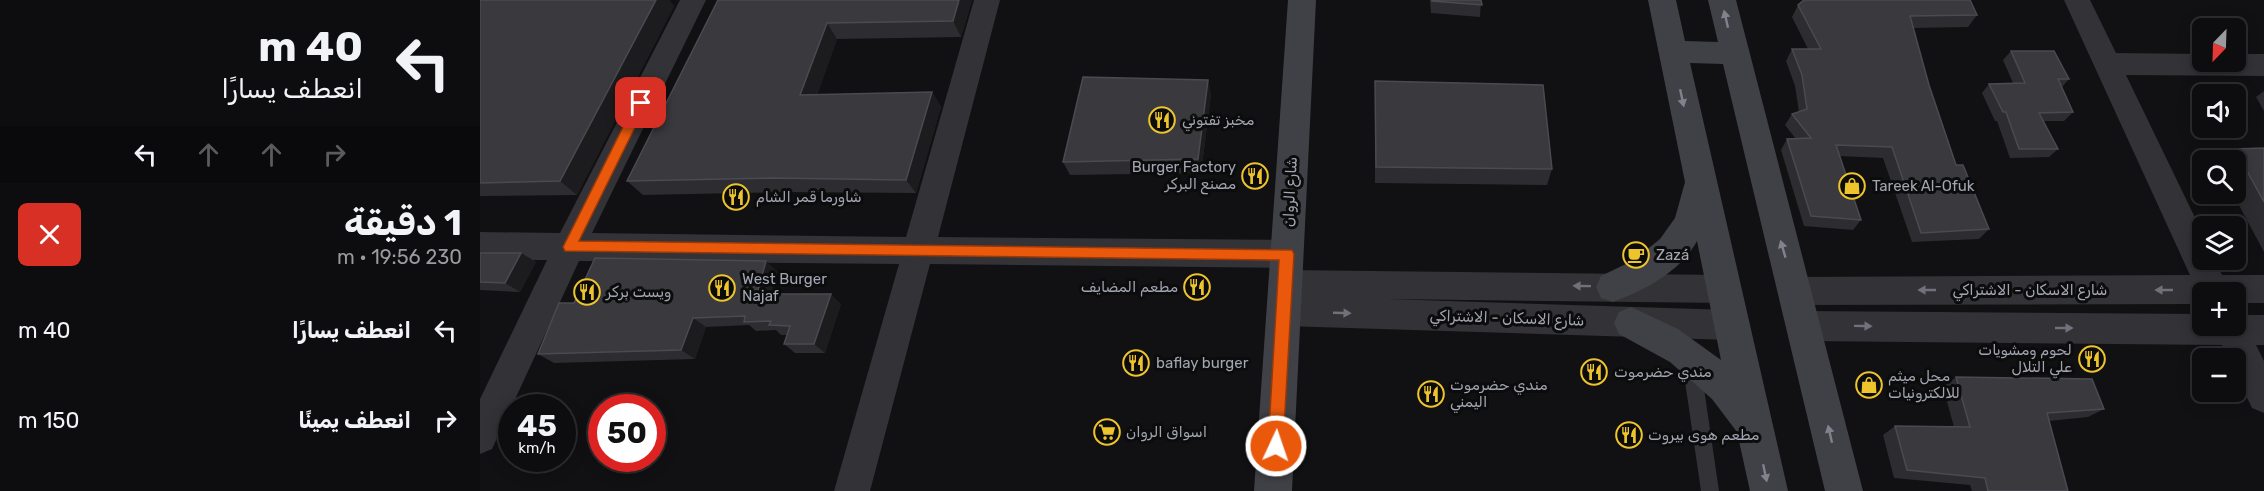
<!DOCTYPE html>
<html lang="ar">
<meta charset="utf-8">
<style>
:root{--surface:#0d0c0e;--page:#1b1a1c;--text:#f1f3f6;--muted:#9a9b9e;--line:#2d2c2e}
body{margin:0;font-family:Rubik,Vazirmatn,sans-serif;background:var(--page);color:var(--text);direction:rtl;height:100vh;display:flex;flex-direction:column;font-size:22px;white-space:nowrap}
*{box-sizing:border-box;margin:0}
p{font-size:20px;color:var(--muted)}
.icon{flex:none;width:33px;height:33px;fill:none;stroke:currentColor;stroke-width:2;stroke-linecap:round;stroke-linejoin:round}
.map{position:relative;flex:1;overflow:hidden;direction:ltr}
.sheet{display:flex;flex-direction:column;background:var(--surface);width:480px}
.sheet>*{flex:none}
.hud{background:#0d0c0e;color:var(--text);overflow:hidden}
.needle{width:39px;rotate:203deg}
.tools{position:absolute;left:1712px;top:18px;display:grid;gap:12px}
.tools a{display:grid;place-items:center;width:54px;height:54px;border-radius:9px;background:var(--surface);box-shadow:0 3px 15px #0003,0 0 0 2px var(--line);font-size:30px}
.speed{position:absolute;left:18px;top:394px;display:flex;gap:12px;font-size:30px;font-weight:700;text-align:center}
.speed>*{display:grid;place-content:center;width:78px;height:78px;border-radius:50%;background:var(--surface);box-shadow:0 3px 15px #0003,0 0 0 2px var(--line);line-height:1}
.speed small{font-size:15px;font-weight:400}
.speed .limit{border:9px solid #d22;background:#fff;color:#111}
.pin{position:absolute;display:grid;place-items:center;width:51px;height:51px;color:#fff;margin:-26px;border-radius:12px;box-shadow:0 3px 9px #0006}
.me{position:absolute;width:66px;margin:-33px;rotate:3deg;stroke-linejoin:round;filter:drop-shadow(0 0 4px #0008)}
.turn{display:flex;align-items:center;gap:21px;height:126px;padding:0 18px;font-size:27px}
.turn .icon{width:78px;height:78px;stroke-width:2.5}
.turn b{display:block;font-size:42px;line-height:51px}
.lanes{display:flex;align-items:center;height:57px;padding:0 18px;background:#0003;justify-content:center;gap:30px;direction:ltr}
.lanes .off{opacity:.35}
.round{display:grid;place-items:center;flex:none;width:63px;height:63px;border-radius:9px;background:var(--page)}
.overview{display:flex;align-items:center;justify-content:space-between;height:102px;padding:0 18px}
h1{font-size:36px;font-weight:700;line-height:45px}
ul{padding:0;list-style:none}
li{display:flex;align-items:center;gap:18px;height:90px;padding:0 18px}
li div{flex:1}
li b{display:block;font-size:22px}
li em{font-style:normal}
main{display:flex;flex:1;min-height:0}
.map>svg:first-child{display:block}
</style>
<main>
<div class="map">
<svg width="1784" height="491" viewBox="0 0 1784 491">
<rect width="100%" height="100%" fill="#111012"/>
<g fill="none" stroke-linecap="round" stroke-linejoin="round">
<path fill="#323237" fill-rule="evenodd" d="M1211,353L1217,355L1220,361L1239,491H1221L1202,361L1205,355Z"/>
<path fill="#323237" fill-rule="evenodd" d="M200,0H226L112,233L426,237L494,0H520L458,237L807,240L818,244L823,254L818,264L807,268L450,264L390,491H354L419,264L99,261L12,449L0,454V399L67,260H0V232L80,233Z
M1584,0H1610L1636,53L1722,54V62H1755V54H1784V76L1646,75L1722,232V260H1735L1742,275H1784V303H1755V292H1722V304L1315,305L1304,301L1299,291L1304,281L1315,277L1710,275Z
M805,270L1244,275L1255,279L1260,289L1255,299L1244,303L907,299L1251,310L1263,314L1267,325L1263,336L1251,340L804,326L792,321L788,311L792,301L802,297L794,294L789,284L794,274Z
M1324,311L1722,314V326H1755V315H1784V345H1776L1784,361V413L1772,408L1755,372V358H1749L1742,345L1324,341L1312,337L1307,326L1312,315Z"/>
<path fill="#404147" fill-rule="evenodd" d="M808,0H836L812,491H774Z
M1168,0H1196L1205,41L1238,42L1228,0H1256L1383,491H1345L1243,64L1210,63L1308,491H1270L1257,432L1232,399L1190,362L1139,334L1134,323L1139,312L1151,307L1198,329L1241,360L1217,241C1200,272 1165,290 1133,302L1121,298L1116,287L1121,276L1154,260L1180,239L1195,218L1205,182Z"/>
</g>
<path fill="#2d2c30" d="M0,0H189L194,6L97,195L0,196Z
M238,0H492L481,37L357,39L337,95L452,92L461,107L436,193L305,192L163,195L147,181Z
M950,0H1001L1000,17L951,13Z
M1318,5L1497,15L1488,27L1433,28L1449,85L1476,165L1509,229L1499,239L1432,242L1403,158L1359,156L1381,220L1373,230L1324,226L1301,150L1307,139H1316L1305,125L1312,114L1319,112L1315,86L1306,61L1312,49H1328L1312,17Z
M1531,51L1589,79L1582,87L1593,112L1584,121H1563L1578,149L1569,157L1530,158L1517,121H1515L1502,93L1509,84L1533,83L1523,60Z
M728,80L731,95L721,173L590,175L583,162Z
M895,81L1072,169L1067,185L895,183Z
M1784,91V111L1776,97Z
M1784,148V252L1753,194H1755V160H1740L1755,149Z
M0,253H41L56,262L40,292L0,290Z
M298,272L291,294L361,304L345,353H315L304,344L307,335H301L296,330L276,331L269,325L226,327L215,359L74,363L58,354L94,303Z
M1476,377L1624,409L1608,417L1569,421L1588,491H1492L1490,485L1414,478L1403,435L1415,426L1474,427L1463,387Z"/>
<path fill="#1c1b1e" d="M176,0H189L194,6L97,195L80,181Z
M479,0H492L481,37L473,21Z
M347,23L357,39L332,110L320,95Z
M728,80L731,95L721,173L718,159Z
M452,92L461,107L436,193L426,180Z
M41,253L56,262L40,292L25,283Z
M286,261L298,272L289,303L277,294Z
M351,294L361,304L345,353L334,344Z
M213,318L226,327L215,359L201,350Z"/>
<path fill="#39393e" stroke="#4a4a50" stroke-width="1.5" d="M0,0H176L80,181L0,183Z
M238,0H479L473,21L347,23L320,95L452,92L426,180L292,178L147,181Z
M952,0H1001L1002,5L952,1Z
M1324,0H1490L1497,15L1430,16L1449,85L1476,165H1483L1509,229L1441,233L1412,147L1356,145L1381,220L1331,216L1307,139L1331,138L1312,114L1327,109L1322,75L1312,49H1341L1318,5Z
M1531,51H1574L1589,79H1578L1593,112L1559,113L1578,149H1539L1526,112H1523L1509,84L1545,83Z
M603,77L728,80L718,159L583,162Z
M895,81L1063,85L1072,169L896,167Z
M1784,148V202L1755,149Z
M0,253H41L25,283L0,282Z
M115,258L286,261L277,294H351L334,344H304L310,326L289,325L291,321L264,322L265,316L213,318L201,350L58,354L79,303H94Z
M1476,377L1612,379L1624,409L1567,413L1588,491H1508L1505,478L1427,470L1415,426L1490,427Z"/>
<defs><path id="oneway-solid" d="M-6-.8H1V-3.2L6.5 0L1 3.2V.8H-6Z" transform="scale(1.5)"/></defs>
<g fill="#80828d">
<use href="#oneway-solid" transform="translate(1246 19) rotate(-103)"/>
<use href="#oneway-solid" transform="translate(1202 98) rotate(78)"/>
<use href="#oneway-solid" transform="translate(1303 249) rotate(-106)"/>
<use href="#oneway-solid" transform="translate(1350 434) rotate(-103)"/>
<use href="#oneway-solid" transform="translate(1285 473) rotate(78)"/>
</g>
<g fill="#70717b">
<use href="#oneway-solid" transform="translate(1102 286) rotate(-179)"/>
<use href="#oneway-solid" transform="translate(1447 290) rotate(180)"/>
<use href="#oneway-solid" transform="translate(1684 290) rotate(180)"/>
<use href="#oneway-solid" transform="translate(862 313) rotate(2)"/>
<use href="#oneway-solid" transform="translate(1383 326) rotate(1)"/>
<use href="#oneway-solid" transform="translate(1584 328)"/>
</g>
<path fill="#ea580c" stroke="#983908" stroke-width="1.5" d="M161,98L167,103L99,241L812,250L814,254L803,446L801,451L796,453L790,451L788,446L799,260L85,251L83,247L157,99Z"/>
<defs>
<g id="restaurant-ring" transform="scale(1.35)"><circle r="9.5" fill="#0c0c0d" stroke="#eec42c" stroke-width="1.5"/><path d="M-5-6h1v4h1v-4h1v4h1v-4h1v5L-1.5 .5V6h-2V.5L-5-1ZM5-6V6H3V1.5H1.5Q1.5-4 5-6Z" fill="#eec42c"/></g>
<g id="shop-ring" transform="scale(1.35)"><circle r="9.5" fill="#0c0c0d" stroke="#eec42c" stroke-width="1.5"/><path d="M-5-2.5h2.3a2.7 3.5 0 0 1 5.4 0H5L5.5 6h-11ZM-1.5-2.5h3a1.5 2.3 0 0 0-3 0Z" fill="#eec42c"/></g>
<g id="cafe-ring" transform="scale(1.35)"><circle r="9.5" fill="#0c0c0d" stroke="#eec42c" stroke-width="1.5"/><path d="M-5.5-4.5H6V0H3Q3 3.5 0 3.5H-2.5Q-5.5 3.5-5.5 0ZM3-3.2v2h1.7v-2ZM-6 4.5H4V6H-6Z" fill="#eec42c"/></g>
<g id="supermarket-ring" transform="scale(1.35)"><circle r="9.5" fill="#0c0c0d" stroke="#eec42c" stroke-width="1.5"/><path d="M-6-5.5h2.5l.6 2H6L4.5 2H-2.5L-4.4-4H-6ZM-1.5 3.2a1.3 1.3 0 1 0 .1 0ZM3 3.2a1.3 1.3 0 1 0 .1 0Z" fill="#eec42c"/></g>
</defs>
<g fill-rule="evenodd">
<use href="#restaurant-ring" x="682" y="120"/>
<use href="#restaurant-ring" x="775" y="176"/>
<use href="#shop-ring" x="1372" y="186"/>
<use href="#restaurant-ring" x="256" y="197"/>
<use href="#cafe-ring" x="1156" y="255"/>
<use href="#restaurant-ring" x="717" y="287"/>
<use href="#restaurant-ring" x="242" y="288"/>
<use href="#restaurant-ring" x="107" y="292"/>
<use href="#restaurant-ring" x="1612" y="359"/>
<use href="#restaurant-ring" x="656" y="363"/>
<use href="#restaurant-ring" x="1114" y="372"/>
<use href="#shop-ring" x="1389" y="385"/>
<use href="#restaurant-ring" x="951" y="394"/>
<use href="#supermarket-ring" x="627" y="432"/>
<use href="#restaurant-ring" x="1149" y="435"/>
</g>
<g text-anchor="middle" stroke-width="6" stroke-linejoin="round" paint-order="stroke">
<g font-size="15" fill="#a2a5b2" stroke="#0c0c0d" text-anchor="start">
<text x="702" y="125">مخبز تفتوني</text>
<text x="756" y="172" text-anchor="end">Burger Factory<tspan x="756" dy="17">مصنع البركر</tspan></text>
<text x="1392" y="191">Tareek Al-Ofuk</text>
<text x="276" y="202">شاورما قمر الشام</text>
<text x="1176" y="260">Zazá</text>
<text x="262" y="284">West Burger<tspan x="262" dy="17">Najaf</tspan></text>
<text x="698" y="292" text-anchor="end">مطعم المضايف</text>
<text x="126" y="297">ويست بركر</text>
<text x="1592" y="355" text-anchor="end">لحوم ومشويات<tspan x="1592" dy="17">علي التلال</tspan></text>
<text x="676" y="368">baflay burger</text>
<text x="1134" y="377">مندي حضرموت</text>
<text x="1408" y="381">محل ميثم<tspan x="1408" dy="17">للالكترونيات</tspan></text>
<text x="970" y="390">مندي حضرموت<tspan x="970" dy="17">اليمني</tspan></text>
<text x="646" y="437">اسواق الروان</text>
<text x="1168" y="440">مطعم هوى بيروت</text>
</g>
<g font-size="15" fill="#a2a5b2" stroke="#0c0c0d">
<text transform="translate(810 192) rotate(-87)" y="5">شارع الروان</text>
<text x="1550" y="295">شارع الاسكان - الاشتراكي</text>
<text transform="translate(1027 318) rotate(2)" y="5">شارع الاسكان - الاشتراكي</text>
</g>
</g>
</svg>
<div class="tools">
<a><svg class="needle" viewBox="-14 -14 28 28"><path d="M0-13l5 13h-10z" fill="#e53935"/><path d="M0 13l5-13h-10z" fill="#9a9b9e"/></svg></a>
<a><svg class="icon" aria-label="sound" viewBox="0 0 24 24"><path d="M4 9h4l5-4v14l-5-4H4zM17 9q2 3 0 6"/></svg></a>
<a><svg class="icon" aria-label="search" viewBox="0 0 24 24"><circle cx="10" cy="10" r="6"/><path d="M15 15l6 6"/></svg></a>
<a><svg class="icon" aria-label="layers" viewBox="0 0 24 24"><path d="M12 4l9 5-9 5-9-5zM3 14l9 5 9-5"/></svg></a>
<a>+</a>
<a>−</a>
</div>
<div class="speed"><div>45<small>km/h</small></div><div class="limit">50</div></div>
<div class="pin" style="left:161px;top:103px;background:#d93025"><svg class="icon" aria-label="arrive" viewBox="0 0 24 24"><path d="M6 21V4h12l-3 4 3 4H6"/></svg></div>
<svg class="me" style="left:796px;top:446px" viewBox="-20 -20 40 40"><circle r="17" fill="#ea580c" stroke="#fff" stroke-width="3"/><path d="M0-11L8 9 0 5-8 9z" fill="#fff"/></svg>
</div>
<section class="sheet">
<div class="hud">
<div class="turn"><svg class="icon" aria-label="left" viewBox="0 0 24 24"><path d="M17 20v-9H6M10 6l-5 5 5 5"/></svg><div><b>40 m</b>انعطف يسارًا</div></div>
<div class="lanes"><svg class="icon" aria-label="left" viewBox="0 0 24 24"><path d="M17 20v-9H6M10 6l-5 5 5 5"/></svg><svg class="icon off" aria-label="ahead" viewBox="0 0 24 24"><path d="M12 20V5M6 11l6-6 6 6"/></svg><svg class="icon off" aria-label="ahead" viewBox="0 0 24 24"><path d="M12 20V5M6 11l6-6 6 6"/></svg><svg class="icon off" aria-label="right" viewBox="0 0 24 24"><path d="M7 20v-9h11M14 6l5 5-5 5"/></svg></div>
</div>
<div class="overview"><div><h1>1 دقيقة</h1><p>230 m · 19:56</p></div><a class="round" style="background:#d93025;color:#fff"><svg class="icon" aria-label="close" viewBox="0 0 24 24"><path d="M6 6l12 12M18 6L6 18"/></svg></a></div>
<ul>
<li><svg class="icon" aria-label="left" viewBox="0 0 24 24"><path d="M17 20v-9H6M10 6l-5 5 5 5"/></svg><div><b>انعطف يسارًا</b></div><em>40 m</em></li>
<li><svg class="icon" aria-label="right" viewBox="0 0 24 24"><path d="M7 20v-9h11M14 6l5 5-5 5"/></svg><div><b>انعطف يمينًا</b></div><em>150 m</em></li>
</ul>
</section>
</main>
